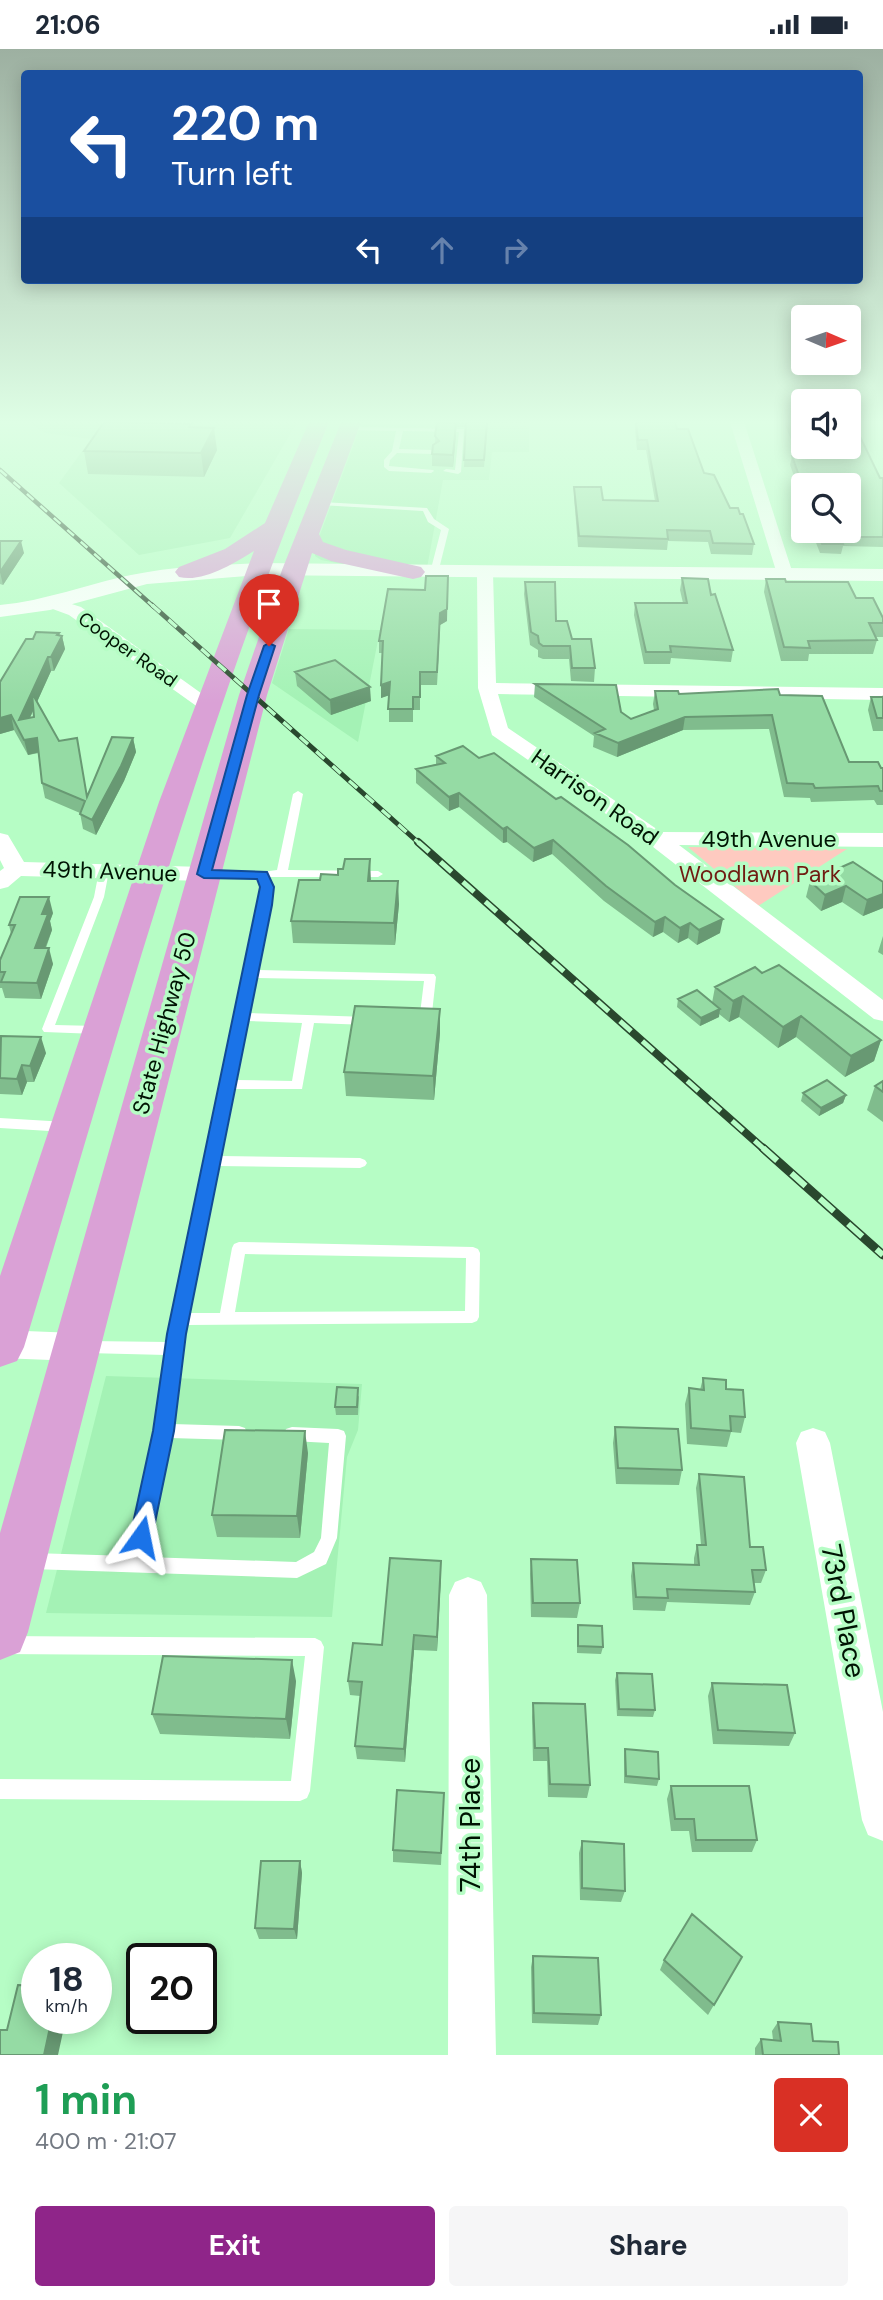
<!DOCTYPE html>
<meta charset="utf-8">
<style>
:root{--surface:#fff;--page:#f6f6f7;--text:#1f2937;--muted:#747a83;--accent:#8f2589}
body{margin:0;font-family:"DM Sans",sans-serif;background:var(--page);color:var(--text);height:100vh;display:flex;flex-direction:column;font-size:26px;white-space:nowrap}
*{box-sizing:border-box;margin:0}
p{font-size:23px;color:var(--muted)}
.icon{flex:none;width:38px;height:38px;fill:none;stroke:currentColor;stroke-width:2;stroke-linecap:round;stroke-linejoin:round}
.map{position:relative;height:2006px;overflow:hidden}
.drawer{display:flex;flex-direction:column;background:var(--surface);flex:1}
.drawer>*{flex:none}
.top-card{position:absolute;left:21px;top:21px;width:842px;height:214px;border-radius:7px;box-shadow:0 4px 18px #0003;background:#1a4fa0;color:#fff;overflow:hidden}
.needle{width:46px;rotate:92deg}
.fabs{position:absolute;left:791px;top:256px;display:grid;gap:14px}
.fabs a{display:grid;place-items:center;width:70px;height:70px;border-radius:7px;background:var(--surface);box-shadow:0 4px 18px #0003;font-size:35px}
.speed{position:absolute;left:21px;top:1894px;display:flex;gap:14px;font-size:35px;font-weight:700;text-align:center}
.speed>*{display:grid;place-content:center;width:91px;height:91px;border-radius:50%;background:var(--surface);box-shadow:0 4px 18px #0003;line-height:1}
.speed small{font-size:18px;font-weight:400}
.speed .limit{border:4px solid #111;border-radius:10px;background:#fff;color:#111}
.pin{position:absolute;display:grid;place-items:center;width:60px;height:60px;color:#fff;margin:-72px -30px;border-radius:50% 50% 50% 0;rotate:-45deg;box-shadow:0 0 7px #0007}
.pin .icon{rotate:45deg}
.me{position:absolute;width:77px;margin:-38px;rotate:12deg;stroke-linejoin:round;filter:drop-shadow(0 0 5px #0008)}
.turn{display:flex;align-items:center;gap:24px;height:147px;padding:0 35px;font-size:32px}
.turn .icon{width:91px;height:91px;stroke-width:2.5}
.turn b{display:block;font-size:49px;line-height:60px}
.lanes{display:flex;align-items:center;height:66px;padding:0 35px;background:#0003;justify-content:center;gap:35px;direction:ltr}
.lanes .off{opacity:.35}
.round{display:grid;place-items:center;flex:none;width:74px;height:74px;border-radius:7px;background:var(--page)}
.overview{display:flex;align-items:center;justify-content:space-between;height:119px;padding:0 35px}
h1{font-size:42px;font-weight:700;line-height:52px;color:#1e9e55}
.action{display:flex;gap:14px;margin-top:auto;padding:14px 35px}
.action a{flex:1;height:80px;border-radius:7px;background:var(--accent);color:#fff;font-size:28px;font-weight:700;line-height:80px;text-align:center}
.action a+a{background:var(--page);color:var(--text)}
.status{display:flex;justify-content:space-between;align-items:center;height:49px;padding:0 35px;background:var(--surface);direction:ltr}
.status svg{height:19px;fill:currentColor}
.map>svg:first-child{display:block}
</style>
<div class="status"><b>21:06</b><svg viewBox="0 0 49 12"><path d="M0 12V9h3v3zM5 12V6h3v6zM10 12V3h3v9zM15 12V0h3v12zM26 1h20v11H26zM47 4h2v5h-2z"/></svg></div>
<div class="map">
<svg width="883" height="2006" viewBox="0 0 883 2006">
<rect width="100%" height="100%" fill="#b6fdc5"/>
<path fill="#a4f2b5" d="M32,373H297L230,489L139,506L59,434L91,390L45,384L31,375Z
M361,376L529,377V403H492L489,431H443L427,519L348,516L321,511L315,507V499Z
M289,580L380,581L358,693L272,634Z
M106,1327L362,1335L358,1381L347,1408L332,1568L46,1564Z"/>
<path fill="#fecac0" d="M688,798L847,800L758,857Z"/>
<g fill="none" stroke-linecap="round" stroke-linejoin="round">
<path fill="#fff" fill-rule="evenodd" d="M349,378L464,380L461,423L458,425L443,422L446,420L455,421L459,383L403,382L399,400L434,401L437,403L434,405L397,404L390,411L389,417L433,421L434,422L431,424L389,422L384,418V411L392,402L396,382L347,381Z
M322,453L427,459L434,470L449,480L440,516L444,523L437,525L432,516L441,481L428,473L423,462L320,456L319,455Z
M298,742L303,745L288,821L378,822L383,825L378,828H269L271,831L270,856L258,921L434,925L436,928L431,973L425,977L419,973L424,932L257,929L249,964L368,968L374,972L368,976L314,974L302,1040H233L220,1107L360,1109L365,1111L367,1114L365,1117L360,1119L218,1117L189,1264H220L232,1199L234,1195L239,1193L473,1198L478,1200L480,1204L479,1268L477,1272L472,1274L186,1276L172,1375L239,1377L245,1379L247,1384L245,1389L239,1391L170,1389L146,1508L296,1513L314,1503L321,1489L329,1394L292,1392L286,1390L284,1385L286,1380L292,1378L338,1380L344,1382L346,1387L337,1489L326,1515L297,1529L32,1520L26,1518L23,1512L26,1506L32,1504L129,1507L155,1382L166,1306L87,1304L82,1302L79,1298L82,1294L87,1292L168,1293L260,856L261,831L259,829L205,828L200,825L205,822L262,823L277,821L293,745ZM248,972L302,974L292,1032L235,1031ZM245,1205L466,1209L465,1262L235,1263Z
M104,819L109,822L104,848L55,976L97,977L103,981L97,985L44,983L42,980L94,848L99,822Z
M0,1069L66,1073L71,1075L72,1078L71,1081L66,1083L0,1079Z
M0,1587L315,1589L321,1592L324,1598L310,1742L307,1749L300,1752L0,1750V1730L291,1732L305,1607L0,1605Z"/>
<path fill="#fff" fill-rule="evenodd" d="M730,373H744L793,525L791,528L785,530L777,525Z
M485,519L493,524L496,634L883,639V651L498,645L508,679L661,783L883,784V798L679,796L883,951V972L874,970L648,794L492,686L478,639L477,524Z
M56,550L81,558L219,657L209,663L202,661L69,566L50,559L48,555L50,551Z
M0,784L8,786L24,813L204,818L212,820L215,825L212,830L204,832L21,827L8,838L0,840V822L4,819L0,811Z
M0,1281L76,1284L87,1288L92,1298L87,1308L76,1312L0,1309Z
M813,1379L825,1383L830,1394L883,1663V1792L868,1786L862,1771L796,1394L801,1383Z
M468,1528L481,1533L487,1546L496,2006H448L449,1546L455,1533Z"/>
<path fill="#fff" fill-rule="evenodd" d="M259,514L883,520V532L259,526L147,535L50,561L0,568V556C45,552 87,535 131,526C173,517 216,516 259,514Z"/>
<path fill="#daa1d6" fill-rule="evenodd" d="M309,373H329C203,672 118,988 24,1298L17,1312L0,1318V1227L159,753L254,502C234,514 203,534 179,528L175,523L179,518L225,500L265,474Z
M341,373H361L319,485L323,493L346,501L421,518L425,523L421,528L413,530L331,512L312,504L267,646L28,1583L20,1603L0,1611V1484L239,646L282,521Z"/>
<g stroke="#29482e" stroke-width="4.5">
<path id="rail-far3" d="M0,421L154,558"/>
</g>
<g stroke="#29482e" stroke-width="5">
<path id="rail-far2" d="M152,556L420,795"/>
</g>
<g stroke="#29482e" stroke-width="8">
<path id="rail-far1" d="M418,793L765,1101"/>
</g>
<g stroke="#29482e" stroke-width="9">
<path id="rail" d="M763,1099L883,1206"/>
</g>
<use href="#rail-far3" stroke="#b6fdc5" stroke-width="2.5" stroke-dasharray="9" stroke-linecap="butt"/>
<use href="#rail-far2" stroke="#b6fdc5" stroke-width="3.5" stroke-dasharray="11" stroke-linecap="butt"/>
<use href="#rail-far1" stroke="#b6fdc5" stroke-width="5" stroke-dasharray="15" stroke-linecap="butt"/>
<use href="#rail" stroke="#b6fdc5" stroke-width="6" stroke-dasharray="19" stroke-linecap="butt"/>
</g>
<path fill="#80bc8d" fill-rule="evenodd" d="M439,373H528V374H488L484,418H464L466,378H456L453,418L432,417V405L435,395V387Z
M635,373L677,380L704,424L754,495L752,506L711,505L708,493L668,492L667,501L578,498L574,448V438L603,451L655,452L646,401H637L635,382Z
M784,373H856L855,378L880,429H883V498L843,497L841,505L820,504L811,481H849L803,436V452L790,416L793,403H796Z
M191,378L217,401L204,428L88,425L84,402Z
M0,492L24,504L3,536L0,535Z
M682,529L711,546L733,601L731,613L671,609L670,615H644L634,566L635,554H683L680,541Z
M766,530L786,533L856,549L883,569V588H875L877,591L873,605H809L808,612H781L764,543Z
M525,533L595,619L594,633L571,632L569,610H543L538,608V601L530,596L524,545Z
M447,572L440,576L437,636H420V661H413V673H389V646L381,649L382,604H379V592Z
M59,584L60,587H62L65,600L54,622H51L37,653L59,692L77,689L87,747L133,689L136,703L124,732L96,786L83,780L80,764L45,749L42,734L39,704L28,706L14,681L0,685V633L33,590ZM34,660V668L30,669Z
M295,623L371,652L331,666L297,637Z
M535,635L621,663L631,670L654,661L653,655L655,642L679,645L780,646L849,713L883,719V756H877L874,751L811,753L810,749L784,748L769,680L683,681L617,708L593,698L594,687L534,648Z
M883,646V682H873L868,661L871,648H882Z
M436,707L720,884L697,896L688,889L678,894L663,883L653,888L604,852L552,805L533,813L507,793L503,794L459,758L449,762L416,734V720L436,715Z
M371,832L399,855L395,896L293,894L291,872Z
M810,832L883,833V859L863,867L842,853L821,862L806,848Z
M53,864L50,872L52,881L46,899L53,915L41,950L5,949L2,939H0V911L11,885L9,876Z
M883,887V906L878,903Z
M762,924L881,991L874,1012L845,1028L796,988L778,999L739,968L729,973L719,965V968L700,977L677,958L678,950L712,954L715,938Z
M440,960V984L434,1051L346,1047L344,1023Z
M0,989L46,1004L34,1033H27L22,1046L0,1045Z
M883,1032V1073L867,1061L875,1037Z
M803,1044L846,1046L843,1054L819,1067L801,1052Z
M703,1329L726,1340L745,1368L741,1384L731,1383L727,1398L687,1395L685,1355L689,1339L700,1341Z
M359,1347L358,1366H336L335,1358Z
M615,1378L682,1421L679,1436L616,1435L613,1394Z
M308,1404L300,1489L217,1488L212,1466Z
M699,1425L766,1521L761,1534H754L755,1543L750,1556L667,1553L665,1562L633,1561L631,1527L633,1514L694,1516V1509L697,1496H701L696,1439Z
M531,1510L580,1554L577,1569L531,1568L530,1525Z
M441,1526L437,1602L414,1601L405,1713L357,1710L355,1697L360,1647L350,1646L348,1632L382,1596Z
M578,1576L603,1598L601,1605L577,1604V1583Z
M617,1624L655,1661L653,1668L617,1667L615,1631Z
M296,1632L290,1690L160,1685L152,1665Z
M712,1634L795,1684L789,1697L713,1695L708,1647Z
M533,1654L590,1736L587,1749L548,1748L547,1712H533L532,1668Z
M625,1700L659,1730L657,1737L624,1734V1707Z
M671,1737L757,1791L752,1803H692L689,1782H671L667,1750Z
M444,1744L441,1816L393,1813V1801Z
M582,1792L625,1842L621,1853L580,1851L579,1804Z
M300,1812L302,1824L297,1890H259L255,1879Z
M533,1907L601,1966L598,1976L532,1974L531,1918Z
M742,1908L708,1966L660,1921L664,1911Z
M778,1973L813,1992L839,2006H755V1999L761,1990L773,1991L772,1982Z"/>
<path fill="#689973" d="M456,374V386L453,418V406Z
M214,379L217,401L204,428L201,404Z
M21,492L24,504L3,536L0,523Z
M448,527L447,572L440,576L437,636L440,564Z
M59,584L60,590L62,587L65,600L54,622L51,608Z
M48,608L51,622L22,686L19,671Z
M390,633V646L381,649V636Z
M370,638L371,652L331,666L330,651Z
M11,666L14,681L0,685V669Z
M685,668L683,681L617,708L618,694Z
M37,689L40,703L28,706L24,691Z
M133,689L136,703L124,732L96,786L92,771Z
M459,744V758L449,762V748Z
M507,778V793L503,794V780Z
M553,791L552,805L533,813L534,799Z
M370,810L371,833L368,832Z
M398,832L399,855L395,896L394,874Z
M846,837L842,853L821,862L825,846Z
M883,845V859L863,867L867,851Z
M49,848L53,864L50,872L52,881L39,915L35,899L42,865Z
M665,868L663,883L653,888L655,873Z
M723,870L720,884L697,896L699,881Z
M690,874L688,889L678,894L680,879Z
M49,899L53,915L41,950L37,934Z
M743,947L739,968L729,973L733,952Z
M440,960V984L434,1051L433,1027Z
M720,960L719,968L700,977L701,969Z
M801,967L796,988L778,999L783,978Z
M41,988L46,1004L34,1033L30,1017Z
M881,991L874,1012L845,1028L851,1007Z
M22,1016L27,1033L22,1046L17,1030Z
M846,1046L843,1054L819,1067L821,1059Z
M305,1382L308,1404L300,1489L297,1467Z
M441,1512V1526L437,1602V1588Z
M414,1586V1601L405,1713L404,1700Z
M292,1611L296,1632L290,1690L286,1670Z
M300,1812L302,1824L297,1890L294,1880Z
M52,1969H66L58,2006H44Z"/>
<path fill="#95dba4" stroke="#689973" stroke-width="2" d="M104,373L191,375L189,378L214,379L201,404L84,402Z
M437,373L456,374L453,406L432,405L433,396L439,392L435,387Z
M466,373H487L484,411H464Z
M636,373H675L677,380H688L704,424L714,426L730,459H738L740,465H743L754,495L713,494L710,482L667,481L668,490L579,487L574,438H601L603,451L658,452L647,391H638Z
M789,373H803V397H849V373H853L880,429H883V488H840L843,495H822L816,481H849V436H803V438L792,407H794L793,403H801Z
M0,492H21L0,523Z
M426,527H448L447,560L440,564L437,623H420V648H413V660H388L390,633L381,636L383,592H379L388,540L425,541Z
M682,529L708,530L711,546L715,545L733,601L670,597L671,603H646L635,554H687Z
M766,530H785L786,533H848L856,549H873L883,569V574H869L877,591L808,592L810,599L784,598Z
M525,533H555L556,572H567L572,590H591L595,619H572L570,597H543L539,594L538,587L531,583Z
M36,583L59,584L57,586L62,587L51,608H48L19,671L34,668L32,644L59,692L77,689L87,748L112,688L133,689L121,717L92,771L80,765L85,752L42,734L37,689L24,691L11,666L0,669V633L26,590H33Z
M335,611L370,638L330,651L295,623Z
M535,635L616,636L621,663L631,670L658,660L655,642H678L679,645L778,640L780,646L822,647L849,713H878L881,719H883V742H880L878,737L815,739L813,735L787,734L772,666L685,668L618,694L595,684L605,680Z
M871,648H883V669H877Z
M463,697L479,709L494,704L556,750L561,748L628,796L675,836L723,870L699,881L690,874L680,879L665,868L655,873L606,837L553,791L534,799L507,778L503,780L459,744L449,748L416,720L445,714L436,707Z
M345,810H370L368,832H398L394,874L291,872L299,831H320L321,825L338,826V820H343Z
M853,813L883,833V845L867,851L846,837L825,846L810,832Z
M20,848H49L42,865H48L35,899H49L37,934L1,933L5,923H0V911L15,876H9Z
M779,916L881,991L851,1007L801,967L783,978L743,947L733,952L715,938L755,918L762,924Z
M697,941L720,960L701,969L678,950Z
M355,957L440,960L433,1027L344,1023Z
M1,987L41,988L30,1017L22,1016L17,1030L0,1029Z
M827,1031L846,1046L821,1059L803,1044Z
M883,1032V1043L875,1037Z
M703,1329L726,1331V1340L743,1341L745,1368L730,1367L731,1382L691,1379L689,1339L704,1341Z
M337,1338L358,1339L357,1358H335Z
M615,1378L678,1380L682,1421L618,1419Z
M225,1381L305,1382L297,1467L212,1466Z
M699,1425L744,1428L750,1498H763L766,1521H752L755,1543L667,1540L668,1549L636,1548L633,1514L699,1516L697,1496H706Z
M390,1509L441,1512L437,1588L414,1586L404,1700L355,1697L362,1633L348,1632L353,1594L382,1596Z
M531,1510L577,1511L580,1554H533Z
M578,1576L602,1577L603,1598L578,1597Z
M163,1607L292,1611L286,1670L152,1665Z
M617,1624L652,1625L655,1661L619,1660Z
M712,1634L787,1636L795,1684L718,1681Z
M533,1654L585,1655L590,1736L550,1735L548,1699H535Z
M625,1700L658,1703L659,1730L626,1727Z
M671,1737H749L757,1791H696L694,1770H675Z
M397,1741L444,1744L441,1804L393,1801Z
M582,1792L624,1795L625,1842L582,1839Z
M261,1812H300L294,1880L255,1879Z
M692,1865L742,1908L714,1956L664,1911Z
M533,1907L598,1909L601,1966L534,1964Z
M18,1936L37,1937V1969H52L44,2006H0V1981H7Z
M778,1973L811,1975L813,1992L838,1993L839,2006H763L761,1990L781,1992Z"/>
<linearGradient id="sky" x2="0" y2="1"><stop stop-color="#9db0a1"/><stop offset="0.57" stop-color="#defee5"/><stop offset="1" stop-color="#defee5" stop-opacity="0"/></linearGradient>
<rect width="883" height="654" fill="url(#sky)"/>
<path fill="#1a73e8" stroke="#114b97" stroke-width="2" d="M269,594L275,597L259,646L212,821L267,823L274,838L272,856L186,1285L174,1382L152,1488L149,1495L141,1498L133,1495L130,1488L153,1382L167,1285L260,838L257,830L204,829L197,825L247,646L264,597Z"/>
<g text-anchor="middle" stroke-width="7" stroke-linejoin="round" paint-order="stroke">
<g font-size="19" fill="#001403" stroke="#b6fdc5">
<text transform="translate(128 600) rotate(35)" y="7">Cooper Road</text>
</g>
<g font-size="23" fill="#001403" stroke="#b6fdc5">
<text transform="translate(595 748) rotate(35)" y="8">Harrison Road</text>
<text x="769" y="798">49th Avenue</text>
<text transform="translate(110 822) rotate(2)" y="8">49th Avenue</text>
<text transform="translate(164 974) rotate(-75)" y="8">State Highway 50</text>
</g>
<g font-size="23" fill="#701c12" stroke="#b6fdc5">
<text x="760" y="833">Woodlawn Park</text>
</g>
<g font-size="28" fill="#001403" stroke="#b6fdc5">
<text transform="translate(844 1562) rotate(79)" y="10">73rd Place</text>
<text transform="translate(470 1776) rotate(-90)" y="10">74th Place</text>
</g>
</g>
</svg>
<div class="fabs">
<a><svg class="needle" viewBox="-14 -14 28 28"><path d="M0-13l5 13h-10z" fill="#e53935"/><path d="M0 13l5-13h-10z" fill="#747a83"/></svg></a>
<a><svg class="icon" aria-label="sound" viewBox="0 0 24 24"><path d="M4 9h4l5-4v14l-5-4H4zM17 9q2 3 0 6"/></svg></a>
<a><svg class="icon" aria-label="search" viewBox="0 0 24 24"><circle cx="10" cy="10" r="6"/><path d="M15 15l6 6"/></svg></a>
</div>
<div class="speed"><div>18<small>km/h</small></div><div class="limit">20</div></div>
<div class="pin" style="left:269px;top:597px;background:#d93025"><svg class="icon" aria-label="arrive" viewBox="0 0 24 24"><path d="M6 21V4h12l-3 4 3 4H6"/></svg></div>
<svg class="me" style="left:141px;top:1488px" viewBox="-20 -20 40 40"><path d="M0-17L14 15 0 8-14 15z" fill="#1a73e8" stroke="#fff" stroke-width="4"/></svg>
<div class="top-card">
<div class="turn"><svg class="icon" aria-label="left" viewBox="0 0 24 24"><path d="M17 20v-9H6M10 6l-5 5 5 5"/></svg><div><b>220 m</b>Turn left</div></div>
<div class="lanes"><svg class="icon" aria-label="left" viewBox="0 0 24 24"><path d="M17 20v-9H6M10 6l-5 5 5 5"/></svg><svg class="icon off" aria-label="ahead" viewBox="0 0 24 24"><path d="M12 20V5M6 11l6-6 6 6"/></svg><svg class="icon off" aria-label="right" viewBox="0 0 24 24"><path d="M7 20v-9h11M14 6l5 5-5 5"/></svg></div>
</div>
</div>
<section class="drawer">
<div class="overview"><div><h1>1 min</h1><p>400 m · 21:07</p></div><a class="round" style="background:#d93025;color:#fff"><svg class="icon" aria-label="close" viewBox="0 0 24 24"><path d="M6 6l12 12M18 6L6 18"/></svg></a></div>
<div class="action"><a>Exit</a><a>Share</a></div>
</section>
